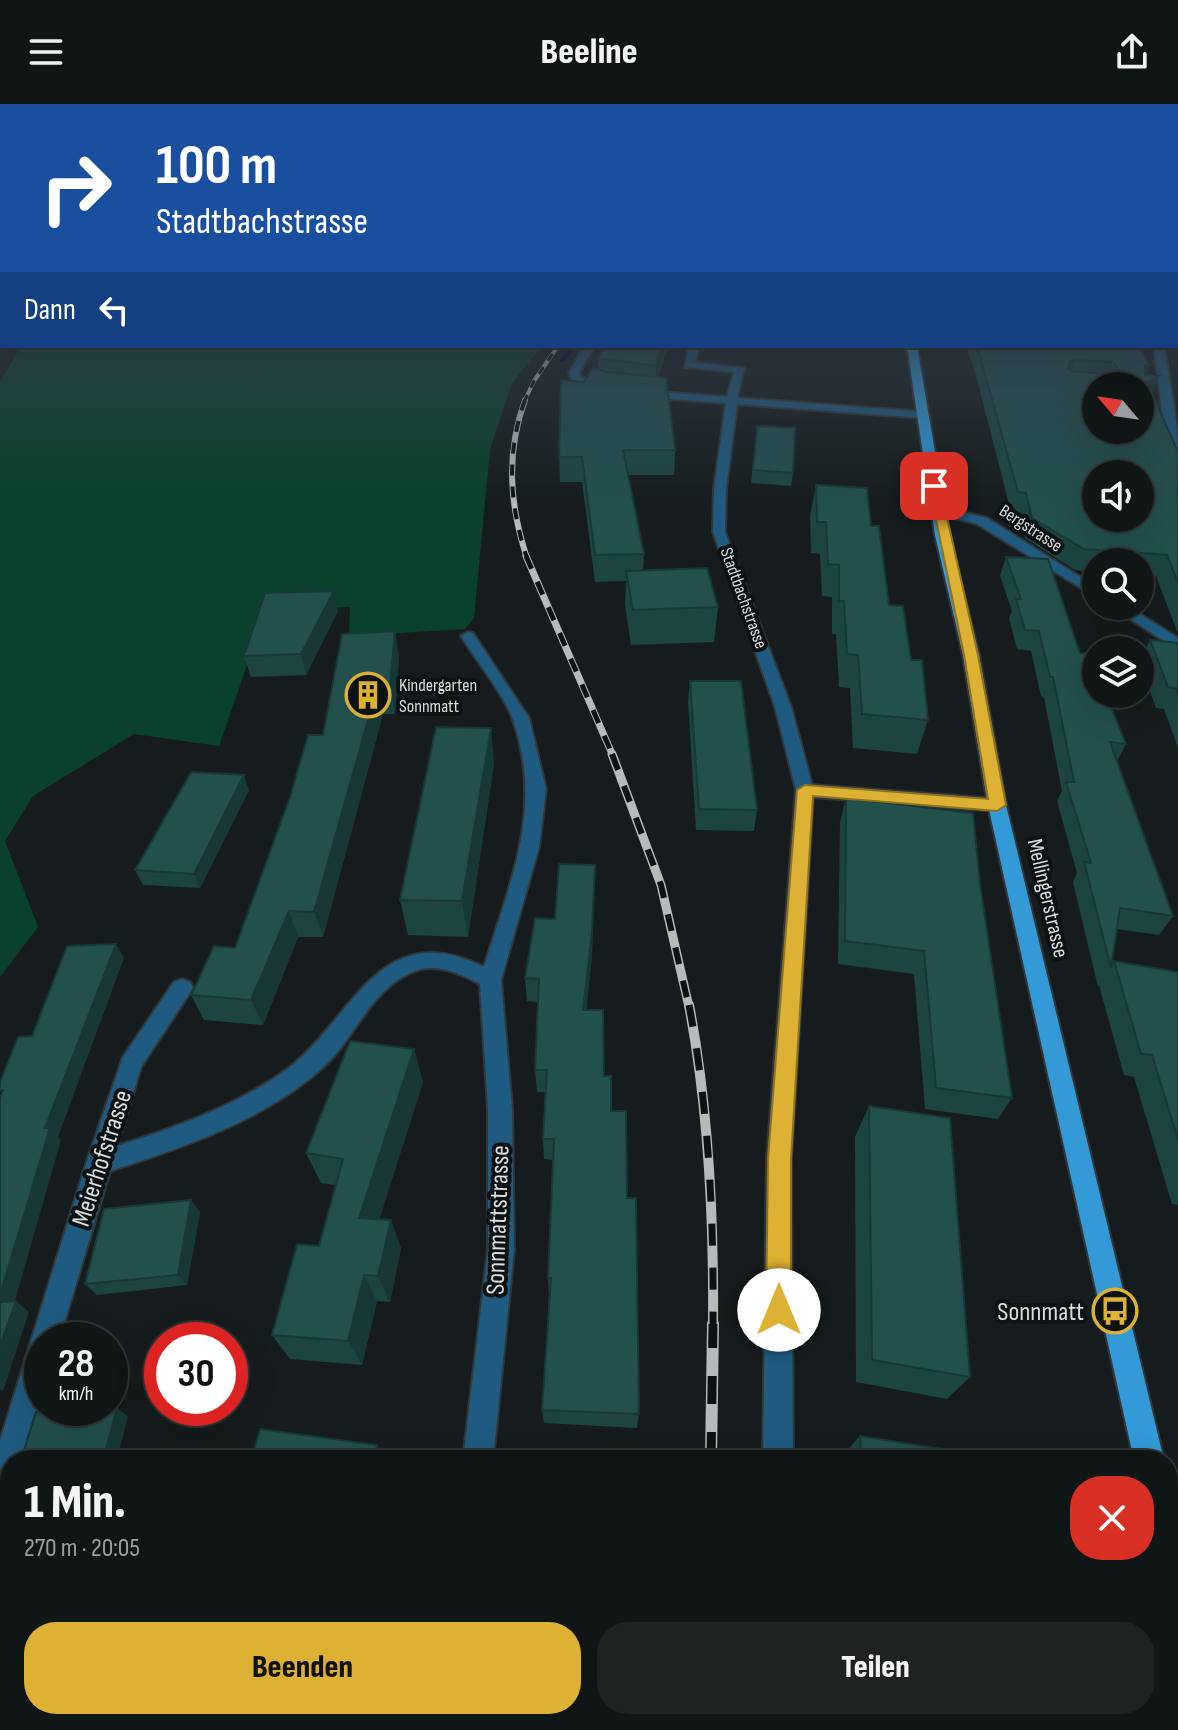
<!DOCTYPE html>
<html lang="de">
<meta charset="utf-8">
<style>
:root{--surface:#101516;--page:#1e2223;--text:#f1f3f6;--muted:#9c9fa1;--line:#303435;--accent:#ddb133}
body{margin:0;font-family:"Sofia Sans Condensed",sans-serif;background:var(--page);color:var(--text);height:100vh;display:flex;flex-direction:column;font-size:30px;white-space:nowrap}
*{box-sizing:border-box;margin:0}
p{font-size:26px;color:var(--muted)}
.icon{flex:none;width:44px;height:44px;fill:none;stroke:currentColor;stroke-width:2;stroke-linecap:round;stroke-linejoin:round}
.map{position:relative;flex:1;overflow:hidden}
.sheet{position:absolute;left:0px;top:1346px;width:1178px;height:280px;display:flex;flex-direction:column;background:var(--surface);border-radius:32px 32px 0 0;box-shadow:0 8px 32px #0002,0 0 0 2px var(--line)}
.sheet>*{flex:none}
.banner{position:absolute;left:0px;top:0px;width:1178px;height:244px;box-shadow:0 8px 32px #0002,0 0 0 2px var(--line);background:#1a4fa0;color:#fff;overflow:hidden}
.needle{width:52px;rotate:299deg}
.controls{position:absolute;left:1082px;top:268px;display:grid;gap:16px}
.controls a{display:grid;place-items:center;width:72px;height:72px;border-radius:50%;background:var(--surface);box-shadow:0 8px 32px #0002,0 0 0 2px var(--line);font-size:40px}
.speed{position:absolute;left:24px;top:1218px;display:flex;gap:16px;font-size:40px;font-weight:700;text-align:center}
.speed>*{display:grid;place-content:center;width:104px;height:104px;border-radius:50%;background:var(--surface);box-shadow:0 8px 32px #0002,0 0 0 2px var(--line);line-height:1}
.speed small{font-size:20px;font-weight:400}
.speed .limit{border:12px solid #d22;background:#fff;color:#111}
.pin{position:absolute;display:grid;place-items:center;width:68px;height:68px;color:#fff;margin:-34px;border-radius:16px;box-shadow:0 4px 12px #0006}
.me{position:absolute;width:88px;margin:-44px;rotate:0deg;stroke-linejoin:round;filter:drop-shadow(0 0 6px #0008)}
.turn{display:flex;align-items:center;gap:28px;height:168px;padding:0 24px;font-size:36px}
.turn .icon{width:104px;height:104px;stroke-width:2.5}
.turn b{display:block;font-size:56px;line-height:68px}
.then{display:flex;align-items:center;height:76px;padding:0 24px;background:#0003;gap:16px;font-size:30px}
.round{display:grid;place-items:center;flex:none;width:84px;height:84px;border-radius:32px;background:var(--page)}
.head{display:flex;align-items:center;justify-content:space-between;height:136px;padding:0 24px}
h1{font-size:48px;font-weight:800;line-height:60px}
.button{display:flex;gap:16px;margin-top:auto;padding:16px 24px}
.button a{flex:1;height:92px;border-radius:32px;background:var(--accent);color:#111;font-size:32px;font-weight:800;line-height:92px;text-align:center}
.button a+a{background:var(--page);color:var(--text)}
header{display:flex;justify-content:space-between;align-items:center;height:104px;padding:0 24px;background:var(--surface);font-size:36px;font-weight:800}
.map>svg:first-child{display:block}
</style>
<header><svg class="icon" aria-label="menu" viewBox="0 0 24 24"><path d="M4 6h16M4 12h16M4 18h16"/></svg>Beeline<svg class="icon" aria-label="share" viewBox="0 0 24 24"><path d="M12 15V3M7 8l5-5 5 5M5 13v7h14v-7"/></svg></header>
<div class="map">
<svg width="1178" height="1626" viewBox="0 0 1178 1626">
<rect width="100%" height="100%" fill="#161c1d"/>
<path fill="#0a412d" d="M21,242H542L512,279L490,345L474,514L465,525L349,532L350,503L266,506L219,642L134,630L33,692L5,737L38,823L0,873V278Z"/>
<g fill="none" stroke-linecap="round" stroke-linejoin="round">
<path fill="#010036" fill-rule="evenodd" d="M573,242H579L564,257H560V255Z"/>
<g stroke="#313738" stroke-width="4">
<path id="minor" d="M584,242H594L579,269L581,273L609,283V287L572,275L569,269Z
M689,242H699L695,259L744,264L737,294L924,308L929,311L924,314L737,300L726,385L725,428L791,603L812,681L997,695L1006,701L997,707L813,693L791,1055L793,1356H763L767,1055L796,686L775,603L713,428L714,385L726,299L645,293L640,290L645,287L727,293L734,268L685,263Z
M1154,242H1164C1168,274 1178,313 1178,343L1172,340L1162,308Z
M938,402L987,414L1096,483V493L977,420L934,409V403Z
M1110,502H1127L1178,534V546Z
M468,528L473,529L529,614L546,685L539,743L501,876L512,1005L514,1145L493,1356H463L488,1145V1005L480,880C459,869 434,857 410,869C367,889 354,938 319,967C260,1018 183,1043 110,1067L59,1236H42V1293L24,1356H10V1399L0,1403V1337L86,1060L123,953L174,878L182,875L190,878L193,884L141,963L117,1042C174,1024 230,1004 279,971C352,923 374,809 484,863C510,778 544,705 513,616C505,592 475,555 461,532Z
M431,1616H465L464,1626H430Z
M760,1616H794V1626H760Z"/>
</g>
<g stroke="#313738" stroke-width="4">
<path id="major" d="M907,242H917L949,431L979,551L1006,701L1164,1356H1134L988,701L963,551L935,431Z
M1168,1421L1178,1425V1496L1168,1492Z"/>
</g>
<use href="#minor" fill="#1f5b80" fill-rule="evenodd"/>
<use href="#major" fill="#339ad7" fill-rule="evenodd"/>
<g stroke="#b5babb" stroke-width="4">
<path id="rail-far5" d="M524,298L534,277L558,242"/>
</g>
<g stroke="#b5babb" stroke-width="6">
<path id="rail-far4" d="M525,296C506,349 509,400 527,454"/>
</g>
<g stroke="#b5babb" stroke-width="7">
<path id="rail-far3" d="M526,452L613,652"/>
</g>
<g stroke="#b5babb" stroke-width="9">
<path id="rail-far2" d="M612,650L661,781L689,903"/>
</g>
<g stroke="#b5babb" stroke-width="10">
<path id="rail-far1" d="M689,901C709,1006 714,1115 713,1222"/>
</g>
<g stroke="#b5babb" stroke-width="12">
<path id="rail" d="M711,1356L713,1220
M689,1626L690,1616"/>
</g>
<use href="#rail-far5" stroke="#0d1314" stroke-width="3" stroke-dasharray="8" stroke-linecap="butt"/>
<use href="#rail-far4" stroke="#0d1314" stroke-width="4" stroke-dasharray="11" stroke-linecap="butt"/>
<use href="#rail-far3" stroke="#0d1314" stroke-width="5" stroke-dasharray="14" stroke-linecap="butt"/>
<use href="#rail-far2" stroke="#0d1314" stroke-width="6" stroke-dasharray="17" stroke-linecap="butt"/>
<use href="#rail-far1" stroke="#0d1314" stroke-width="7" stroke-dasharray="22" stroke-linecap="butt"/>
<use href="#rail" stroke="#0d1314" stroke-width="9" stroke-dasharray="28" stroke-linecap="butt"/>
</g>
<path fill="#1c4542" d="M604,242H668L658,273L675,346L674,371H628L644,450L643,466L718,503L714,538L631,541L625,501L626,477L595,478L582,378H560L559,353L584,278L598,266V254Z
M966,242H1137L1146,271L1159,272L1152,289L1178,348V527H1177L1156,472L1140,470V458H1096V468L1075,466L1025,434L1019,409L1011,408L976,271Z
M757,322L793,369L791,382L751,379Z
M816,381L871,422L889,501L911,556L928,616L917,650L853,644L850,584L839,583L836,530H832V493L822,492L820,450L811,449L810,412Z
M1006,453L1080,549L1126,640L1117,657L1173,812L1159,831L1117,825L1111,861L1114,857L1178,868V1101L1172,1100L1134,973L1124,971L1099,881L1098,883L1073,778L1077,769L1057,697L1062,687L1044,593L1041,592L1031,547L1017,545L1009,514L1012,507L1000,472Z
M338,507L306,571L251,573L244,552Z
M1150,536L1178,539V644L1164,605L1156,604L1140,559V556Z
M399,553L395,610H383L323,833H298L263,921L204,916L191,891L235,844L323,631Z
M690,577L757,706L754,727L696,726L688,598Z
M494,660L468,833L408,831L400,796Z
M249,686L200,784L143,781L135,766Z
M846,694L980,780L1012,994L998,1015L925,1005L914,870L838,860L840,718Z
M595,761L592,851L586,906L604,972L627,1094L639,1310L637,1324L544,1319L542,1306L549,1191L548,1174L553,1056L544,1055L543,1035L545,988H537L535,966L538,898L527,897L525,874L555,815Z
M414,945L423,978L379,1115L401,1144L390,1198L377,1197L362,1261L290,1255L272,1231L319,1142L335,1081L321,1079L306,1049Z
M869,1002L970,1273L947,1295L856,1278L855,1033Z
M200,1108L187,1181L97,1191L85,1180Z
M860,1332L1011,1356H844L843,1351Z
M10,1477V1546H7L0,1545V1509Z
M523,1616H638V1622L634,1624Z
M924,1616H1057L1058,1626H979Z"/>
<path fill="#173836" d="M662,242H668L655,284L656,262Z
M1075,256L1068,274L1069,258Z
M1150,261L1143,279L1145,262Z
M1159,272L1151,291L1147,278Z
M334,487L338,507L306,571L301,550Z
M395,527L399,553L395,610L390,583Z
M377,584L383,610L323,833L314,808Z
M491,624L494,660L468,833L462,797Z
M244,671L249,686L200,784L194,770Z
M595,761L592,851L584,928L583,906Z
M289,807L298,833L263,921L251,896Z
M116,840L124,854L58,1033L61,1036L12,1207L16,1197L29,1208L3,1287L0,1285V1191L45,1024Z
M414,945L423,978L371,1142L359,1114Z
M191,1096L200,1108L187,1181L178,1171Z
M391,1116L401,1144L390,1198L378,1172Z
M364,1171L377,1197L362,1261L348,1237Z
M117,1304L128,1312L117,1356H103Z
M377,1341L388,1356H374Z
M296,1616H318L314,1626H292Z"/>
<path fill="#21504d" stroke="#173836" stroke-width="2" fill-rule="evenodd" d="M604,242H662L656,262L598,254Z
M977,242H1137L1150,261L1145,262V271L1159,272L1147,278L1178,348V479L1167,451L1084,445L1032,414L1026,389L1018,388ZM1075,256L1113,258L1119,266L1103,270L1071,267L1068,264L1069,258ZM1096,282H1140V326H1096ZM1096,370H1140V414H1096Z
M593,264L606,268L666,274L675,346H623L644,450L595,451L582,353H559L561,276L584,278Z
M757,322L795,324L793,369L753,366Z
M816,381L867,384L871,422H879L889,501L903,502L911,556H922L928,616L862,610L858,551L847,550L844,497H839V461L828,460L826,418H817Z
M1006,453L1048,455L1080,549L1090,550L1096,566V590H1106L1126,640L1110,638L1173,812L1120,804L1111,864L1084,758L1091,759L1066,678H1074L1053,573H1050L1039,527L1025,526L1016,495H1021Z
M707,464L718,503L633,506L626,467Z
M334,487L301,550L244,552L265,489Z
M395,527L390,583L377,584L314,808L289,807L251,896L191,891L214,842L235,844L290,693L308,631H323L342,530Z
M1150,536L1178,539V590L1176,584L1168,583Z
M690,577H741L757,706L699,705Z
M436,623L491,624L462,797L400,796Z
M191,668L244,671L194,770L135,766Z
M846,694L973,709L980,780L1012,994L936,984L924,847L845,837Z
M559,760L595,761L592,828L583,906H603L604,972H611V1007H626L627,1094H636L639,1310L542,1306L551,1174H548L554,1035H543L547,966H535L539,875L525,874L535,814L555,815Z
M116,840L45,1024H50L0,1191V994L3,986H0V978L18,933L32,932L67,842Z
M1114,857L1178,868V1036L1152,951L1141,950Z
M350,937L414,945L359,1114L391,1116L378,1172L364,1171L348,1237L272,1231L297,1140L319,1142L343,1055L306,1049Z
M869,1002L950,1014L970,1273L872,1256Z
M191,1096L178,1171L85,1180L104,1105Z
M16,1197L0,1242V1198Z
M110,1304H117L103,1356H21L36,1308Z
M260,1325L377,1341L374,1356H251Z
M860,1332L1011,1356H861Z
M10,1477V1542L0,1543V1509Z
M160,1616H296L292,1626H156Z
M545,1616H638V1622Z
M960,1616H1057L1058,1626H1014Z"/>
<linearGradient id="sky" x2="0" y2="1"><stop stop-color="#0c0f10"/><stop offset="0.43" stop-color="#36404c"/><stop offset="1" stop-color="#36404c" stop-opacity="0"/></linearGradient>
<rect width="1178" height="402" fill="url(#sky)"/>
<path fill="#ddb133" stroke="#907321" stroke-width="2" d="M934,379L940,382L978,551L1006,701L997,707L813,692L791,1055V1206L788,1214L779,1218L770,1214L766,1206L768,1055L797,686L805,681L988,695L964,551L929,382Z"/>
<defs>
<g id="building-ring" transform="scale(2.3)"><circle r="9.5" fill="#0d1314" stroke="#ddb133" stroke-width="1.5"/><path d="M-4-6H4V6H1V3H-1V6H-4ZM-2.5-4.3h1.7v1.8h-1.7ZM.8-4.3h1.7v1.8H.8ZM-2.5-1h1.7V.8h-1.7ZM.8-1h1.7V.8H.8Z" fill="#ddb133"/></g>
<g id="bus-ring" transform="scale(2.3)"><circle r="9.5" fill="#0d1314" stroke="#ddb133" stroke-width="1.5"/><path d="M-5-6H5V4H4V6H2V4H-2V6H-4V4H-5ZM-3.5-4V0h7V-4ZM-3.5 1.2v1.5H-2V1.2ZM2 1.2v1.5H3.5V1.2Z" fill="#ddb133"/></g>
</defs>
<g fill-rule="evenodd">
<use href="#building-ring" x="368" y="591"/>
<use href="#bus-ring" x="1115" y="1207"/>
</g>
<g text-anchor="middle" stroke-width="8" stroke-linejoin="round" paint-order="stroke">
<g font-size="18" fill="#d9ddde" stroke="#0d1314">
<text transform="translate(1031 424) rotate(33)" y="6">Bergstrasse</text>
<text transform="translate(744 494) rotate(70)" y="6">Stadtbachstrasse</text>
</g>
<g font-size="18" fill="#d9ddde" stroke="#0d1314" text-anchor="start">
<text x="399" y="587">Kindergarten<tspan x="399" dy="21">Sonnmatt</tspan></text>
</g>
<g font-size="22" fill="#d9ddde" stroke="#0d1314">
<text transform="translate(1049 794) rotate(77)" y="8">Mellingerstrasse</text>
</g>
<g font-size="26" fill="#d9ddde" stroke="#0d1314">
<text transform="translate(101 1054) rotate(-72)" y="9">Meierhofstrasse</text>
<text transform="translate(497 1116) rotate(-88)" y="9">Sonnmattstrasse</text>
</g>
<g font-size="26" fill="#d9ddde" stroke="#0d1314" text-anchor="end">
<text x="1084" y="1216">Sonnmatt</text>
</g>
</g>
</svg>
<div class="controls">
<a><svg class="needle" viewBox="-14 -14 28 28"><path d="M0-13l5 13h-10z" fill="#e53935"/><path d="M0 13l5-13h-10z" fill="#9c9fa1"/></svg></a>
<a><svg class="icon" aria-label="sound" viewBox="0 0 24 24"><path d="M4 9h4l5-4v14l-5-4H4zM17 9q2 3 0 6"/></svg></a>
<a><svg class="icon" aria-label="search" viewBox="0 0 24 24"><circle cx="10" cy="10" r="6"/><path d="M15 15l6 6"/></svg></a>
<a><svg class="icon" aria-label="layers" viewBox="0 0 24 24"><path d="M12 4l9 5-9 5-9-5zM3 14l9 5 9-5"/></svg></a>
</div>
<div class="speed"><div>28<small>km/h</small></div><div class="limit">30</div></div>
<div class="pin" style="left:934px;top:382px;background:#d93025"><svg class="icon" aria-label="arrive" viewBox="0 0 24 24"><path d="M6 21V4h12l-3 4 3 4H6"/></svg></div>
<svg class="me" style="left:779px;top:1206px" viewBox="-20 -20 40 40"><circle r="19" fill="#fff"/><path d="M0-13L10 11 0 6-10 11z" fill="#ddb133"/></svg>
<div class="banner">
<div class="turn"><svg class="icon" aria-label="right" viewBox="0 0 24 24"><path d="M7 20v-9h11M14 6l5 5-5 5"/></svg><div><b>100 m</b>Stadtbachstrasse</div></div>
<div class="then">Dann<svg class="icon" aria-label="left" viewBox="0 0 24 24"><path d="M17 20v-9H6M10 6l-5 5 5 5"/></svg></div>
</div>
<section class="sheet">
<div class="head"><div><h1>1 Min.</h1><p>270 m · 20:05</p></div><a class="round" style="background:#d93025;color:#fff"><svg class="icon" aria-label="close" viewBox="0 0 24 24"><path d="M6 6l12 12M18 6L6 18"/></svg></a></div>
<div class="button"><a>Beenden</a><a>Teilen</a></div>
</section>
</div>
